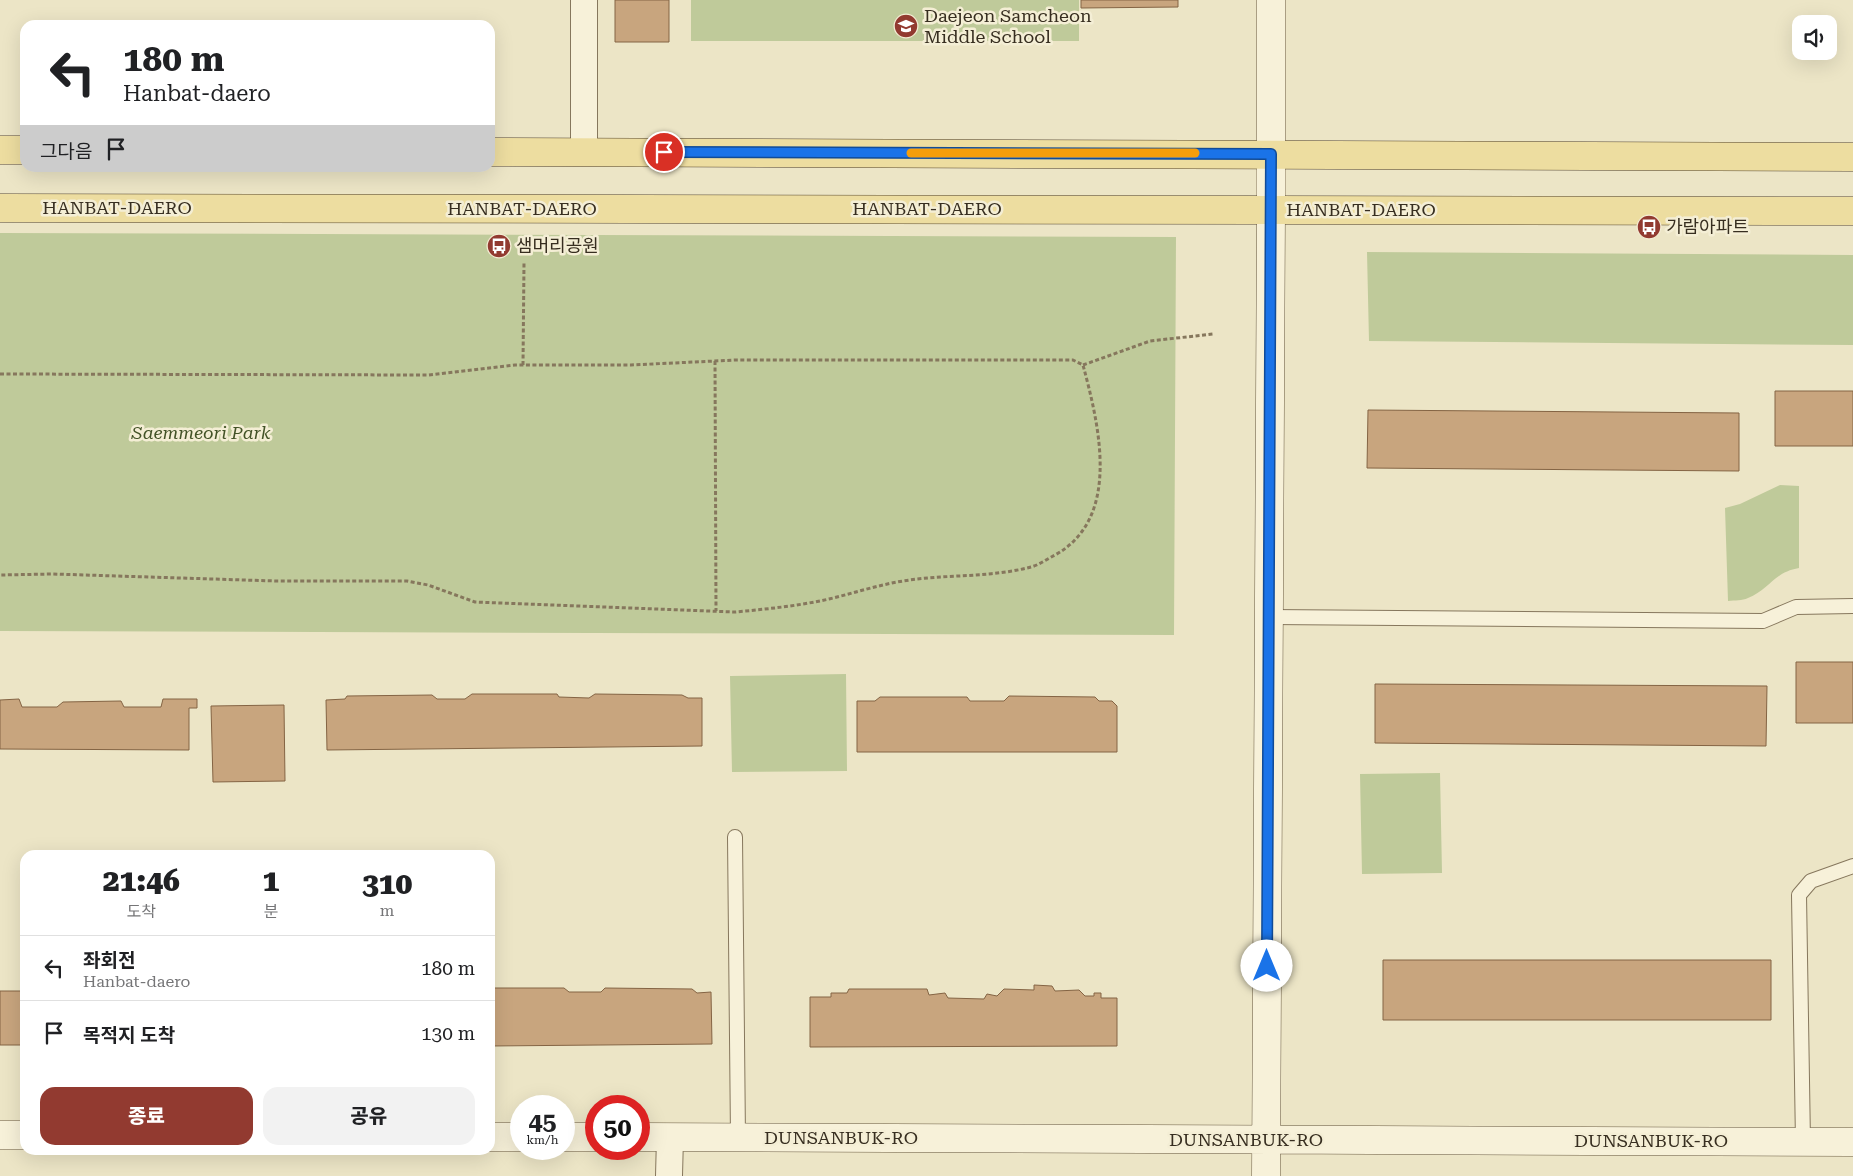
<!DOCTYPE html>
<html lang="ko">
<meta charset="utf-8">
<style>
:root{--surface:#fff;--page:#f2f2f2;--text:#202124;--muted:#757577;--line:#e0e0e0;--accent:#923a30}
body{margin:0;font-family:"Roboto Serif","Noto Sans KR",serif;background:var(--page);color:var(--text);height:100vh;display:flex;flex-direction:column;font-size:19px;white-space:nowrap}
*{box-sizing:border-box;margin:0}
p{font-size:16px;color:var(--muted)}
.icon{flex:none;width:28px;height:28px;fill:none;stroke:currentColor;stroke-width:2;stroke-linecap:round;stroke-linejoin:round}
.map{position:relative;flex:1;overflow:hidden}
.side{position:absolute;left:20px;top:850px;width:475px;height:305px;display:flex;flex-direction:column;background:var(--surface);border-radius:15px;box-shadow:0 5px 20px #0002}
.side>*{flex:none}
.top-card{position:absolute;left:20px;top:20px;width:475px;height:152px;border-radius:15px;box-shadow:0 5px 20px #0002;background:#fff;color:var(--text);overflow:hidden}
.buttons{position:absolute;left:1792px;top:15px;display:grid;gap:10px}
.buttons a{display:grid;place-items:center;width:45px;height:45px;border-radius:10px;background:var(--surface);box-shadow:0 5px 20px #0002;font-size:25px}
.speed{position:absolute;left:510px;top:1095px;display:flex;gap:10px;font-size:25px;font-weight:700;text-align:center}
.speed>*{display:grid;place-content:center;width:65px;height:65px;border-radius:50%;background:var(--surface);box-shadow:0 5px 20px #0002;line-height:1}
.speed small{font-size:12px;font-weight:400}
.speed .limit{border:8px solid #d22;background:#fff;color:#111}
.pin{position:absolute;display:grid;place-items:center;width:42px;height:42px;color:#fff;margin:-21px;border:2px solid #fff;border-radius:50%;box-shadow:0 1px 5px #0007}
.me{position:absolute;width:55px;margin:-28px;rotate:0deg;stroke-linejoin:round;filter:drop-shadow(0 0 4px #0008)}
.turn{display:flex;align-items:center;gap:18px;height:105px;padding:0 20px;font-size:22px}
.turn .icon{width:65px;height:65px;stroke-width:2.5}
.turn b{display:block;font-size:35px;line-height:42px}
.then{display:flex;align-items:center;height:48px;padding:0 20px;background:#0003;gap:10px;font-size:19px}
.eta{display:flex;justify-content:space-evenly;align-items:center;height:85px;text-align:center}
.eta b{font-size:30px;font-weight:800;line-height:35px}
.button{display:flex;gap:10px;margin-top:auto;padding:10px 20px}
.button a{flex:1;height:58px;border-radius:15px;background:var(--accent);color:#fff;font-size:20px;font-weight:800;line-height:58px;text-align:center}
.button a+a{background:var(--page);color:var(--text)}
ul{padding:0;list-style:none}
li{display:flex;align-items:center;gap:15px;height:65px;padding:0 20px;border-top:1px solid var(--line)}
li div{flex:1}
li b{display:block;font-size:19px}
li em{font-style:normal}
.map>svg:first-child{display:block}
</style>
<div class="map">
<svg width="1853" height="1176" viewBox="0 0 1853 1176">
<rect width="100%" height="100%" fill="#ece5c6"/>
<path fill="#bfca9a" d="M691,0H1079V41H691Z
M0,233L1176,237L1174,635L0,631Z
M1367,252L1853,255V345L1369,341Z
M1780,485L1799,486V568C1774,572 1769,590 1748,598C1742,601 1735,600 1728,601L1725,508L1740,504Z
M846,674L847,771L732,772L730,676Z
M1440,773L1442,873L1362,874L1360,774Z
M312,850V855H210V853Z"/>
<path fill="#c8a57e" stroke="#846444" d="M615,0H669V42H615Z
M1081,0H1178V7L1081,8Z
M1775,391H1853V446H1775Z
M1368,410L1739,413V471L1367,468Z
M1796,662H1853V723H1796Z
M1375,684L1767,686L1766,746L1375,743Z
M472,694H557L559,697L589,698L595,694L682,695L688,698H702V746L327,750L326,700L345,699L347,696L432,695L437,699H465Z
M1009,696L1095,697L1099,701H1112L1117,706V752H857V701H875L880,697H967L970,701H1004Z
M19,699L22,707H57L63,702L121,701L124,707H161L163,699H197V708H189V750L0,749V700Z
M284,705L285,781L213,782L211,706Z
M1383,960H1771V1020H1383Z
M1034,985L1052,986L1055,991L1079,990L1085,996H1094V993H1101V998H1117V1046L810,1047V997H831V993H847L849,989H927L929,995L945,993L948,998L984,999L987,994L997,996L1004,989L1034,990Z
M490,988H564L569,992H601L605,988L692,989L697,993L711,992L712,1044L490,1046Z
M0,991H25V1045H0Z"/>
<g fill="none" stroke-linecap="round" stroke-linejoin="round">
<g stroke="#86775d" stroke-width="16">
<path id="service" d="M1269,617L1763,621L1796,607L1853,606
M735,837L738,1138
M1803,1142L1799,895L1811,881L1853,866"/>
</g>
<g stroke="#86775d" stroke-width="28">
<path id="minor" d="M584,152V0
M669,1176L670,1137"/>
</g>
<g stroke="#86775d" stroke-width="29">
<path id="tertiary" d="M1271,210V154"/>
</g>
<g stroke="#685940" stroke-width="29">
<path id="secondary" d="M1271,154V0
M0,1135H25
M490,1137H521
M564,1137H596
M639,1137L1853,1142
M1266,1176L1271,210"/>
</g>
<g stroke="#544530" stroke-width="29">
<path id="primary" d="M0,150H25
M490,152L1853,157
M0,208L1853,211"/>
</g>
<path stroke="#86775d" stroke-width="3" stroke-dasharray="4 2.5" stroke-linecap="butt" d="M715,361L716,611
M523,365L524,263
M1083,365L1150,341L1213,334
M0,374L428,375L515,365H631L736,360H1073L1083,365C1099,425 1122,518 1055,555C1047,559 1039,565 1031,567C989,578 946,574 903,581C878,585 854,593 829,599C798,606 767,609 735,612L475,602L428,585L407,581H276L53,574L0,575"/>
<use href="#service" stroke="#f7f1d9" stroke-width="14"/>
<use href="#minor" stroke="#f7f1d9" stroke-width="26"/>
<use href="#tertiary" stroke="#f7f1d9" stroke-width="28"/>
<use href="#secondary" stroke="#f7f1d9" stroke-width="28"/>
<use href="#primary" stroke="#eddda0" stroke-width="28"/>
</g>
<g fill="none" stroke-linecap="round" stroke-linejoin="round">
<g stroke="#114b97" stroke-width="12">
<path id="route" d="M664,152L1271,154L1267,966"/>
</g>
<use href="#route" stroke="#1a73e8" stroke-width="9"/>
<path stroke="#f59e0b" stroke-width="9" d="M911,153H1195"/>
</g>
<defs>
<g id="school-disc" transform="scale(1.25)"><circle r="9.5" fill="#923a30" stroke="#f4eed5"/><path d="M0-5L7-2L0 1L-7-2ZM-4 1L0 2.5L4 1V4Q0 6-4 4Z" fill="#fff"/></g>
<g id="bus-disc" transform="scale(1.25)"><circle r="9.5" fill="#923a30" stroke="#f4eed5"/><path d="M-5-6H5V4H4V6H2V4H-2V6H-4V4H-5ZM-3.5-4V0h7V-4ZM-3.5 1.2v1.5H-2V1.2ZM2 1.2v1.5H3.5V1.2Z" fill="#fff"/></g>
</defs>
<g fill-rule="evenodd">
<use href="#school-disc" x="906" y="26"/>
<use href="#bus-disc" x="1649" y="227"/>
<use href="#bus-disc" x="499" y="246"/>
</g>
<g text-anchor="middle" stroke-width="5" stroke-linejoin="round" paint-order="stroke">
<g font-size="18" fill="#372e20" stroke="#f4eed5" text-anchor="start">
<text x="924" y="22">Daejeon Samcheon<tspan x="924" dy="21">Middle School</tspan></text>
<text x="1666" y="233">가람아파트</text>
<text x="516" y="252">샘머리공원</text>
</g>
<g font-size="18" fill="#372e20" stroke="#f4eed5">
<text x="117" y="214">HANBAT-DAERO</text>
<text x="522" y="215">HANBAT-DAERO</text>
<text x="927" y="215">HANBAT-DAERO</text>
<text x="1361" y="216">HANBAT-DAERO</text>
<text x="841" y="1144">DUNSANBUK-RO</text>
<text x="1246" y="1146">DUNSANBUK-RO</text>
<text x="1651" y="1147">DUNSANBUK-RO</text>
</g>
<g font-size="18" font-style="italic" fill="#435327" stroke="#f4eed5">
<text x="201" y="439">Saemmeori Park</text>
</g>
</g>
</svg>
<div class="buttons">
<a><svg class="icon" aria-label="sound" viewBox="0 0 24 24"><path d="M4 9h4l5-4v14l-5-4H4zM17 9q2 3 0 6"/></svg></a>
</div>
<div class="speed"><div>45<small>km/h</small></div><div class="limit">50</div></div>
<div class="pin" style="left:664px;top:152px;background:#d93025"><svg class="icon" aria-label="arrive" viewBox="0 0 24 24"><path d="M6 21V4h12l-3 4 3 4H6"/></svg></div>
<svg class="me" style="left:1267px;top:966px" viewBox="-20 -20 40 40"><circle r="19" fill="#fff"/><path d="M0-13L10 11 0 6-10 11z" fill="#1a73e8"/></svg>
<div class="top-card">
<div class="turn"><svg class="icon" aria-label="left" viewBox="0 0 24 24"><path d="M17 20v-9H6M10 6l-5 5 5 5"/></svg><div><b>180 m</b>Hanbat-daero</div></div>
<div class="then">그다음<svg class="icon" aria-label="arrive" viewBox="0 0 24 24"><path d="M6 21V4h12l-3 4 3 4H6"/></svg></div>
</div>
<section class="side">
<div class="eta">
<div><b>21:46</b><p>도착</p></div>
<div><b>1</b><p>분</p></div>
<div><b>310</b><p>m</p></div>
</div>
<ul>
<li><svg class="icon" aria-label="left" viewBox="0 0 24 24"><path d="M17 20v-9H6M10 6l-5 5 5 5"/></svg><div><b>좌회전</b><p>Hanbat-daero</p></div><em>180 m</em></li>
<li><svg class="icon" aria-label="arrive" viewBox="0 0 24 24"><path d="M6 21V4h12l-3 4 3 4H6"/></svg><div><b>목적지 도착</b></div><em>130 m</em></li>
</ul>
<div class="button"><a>종료</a><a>공유</a></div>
</section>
</div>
